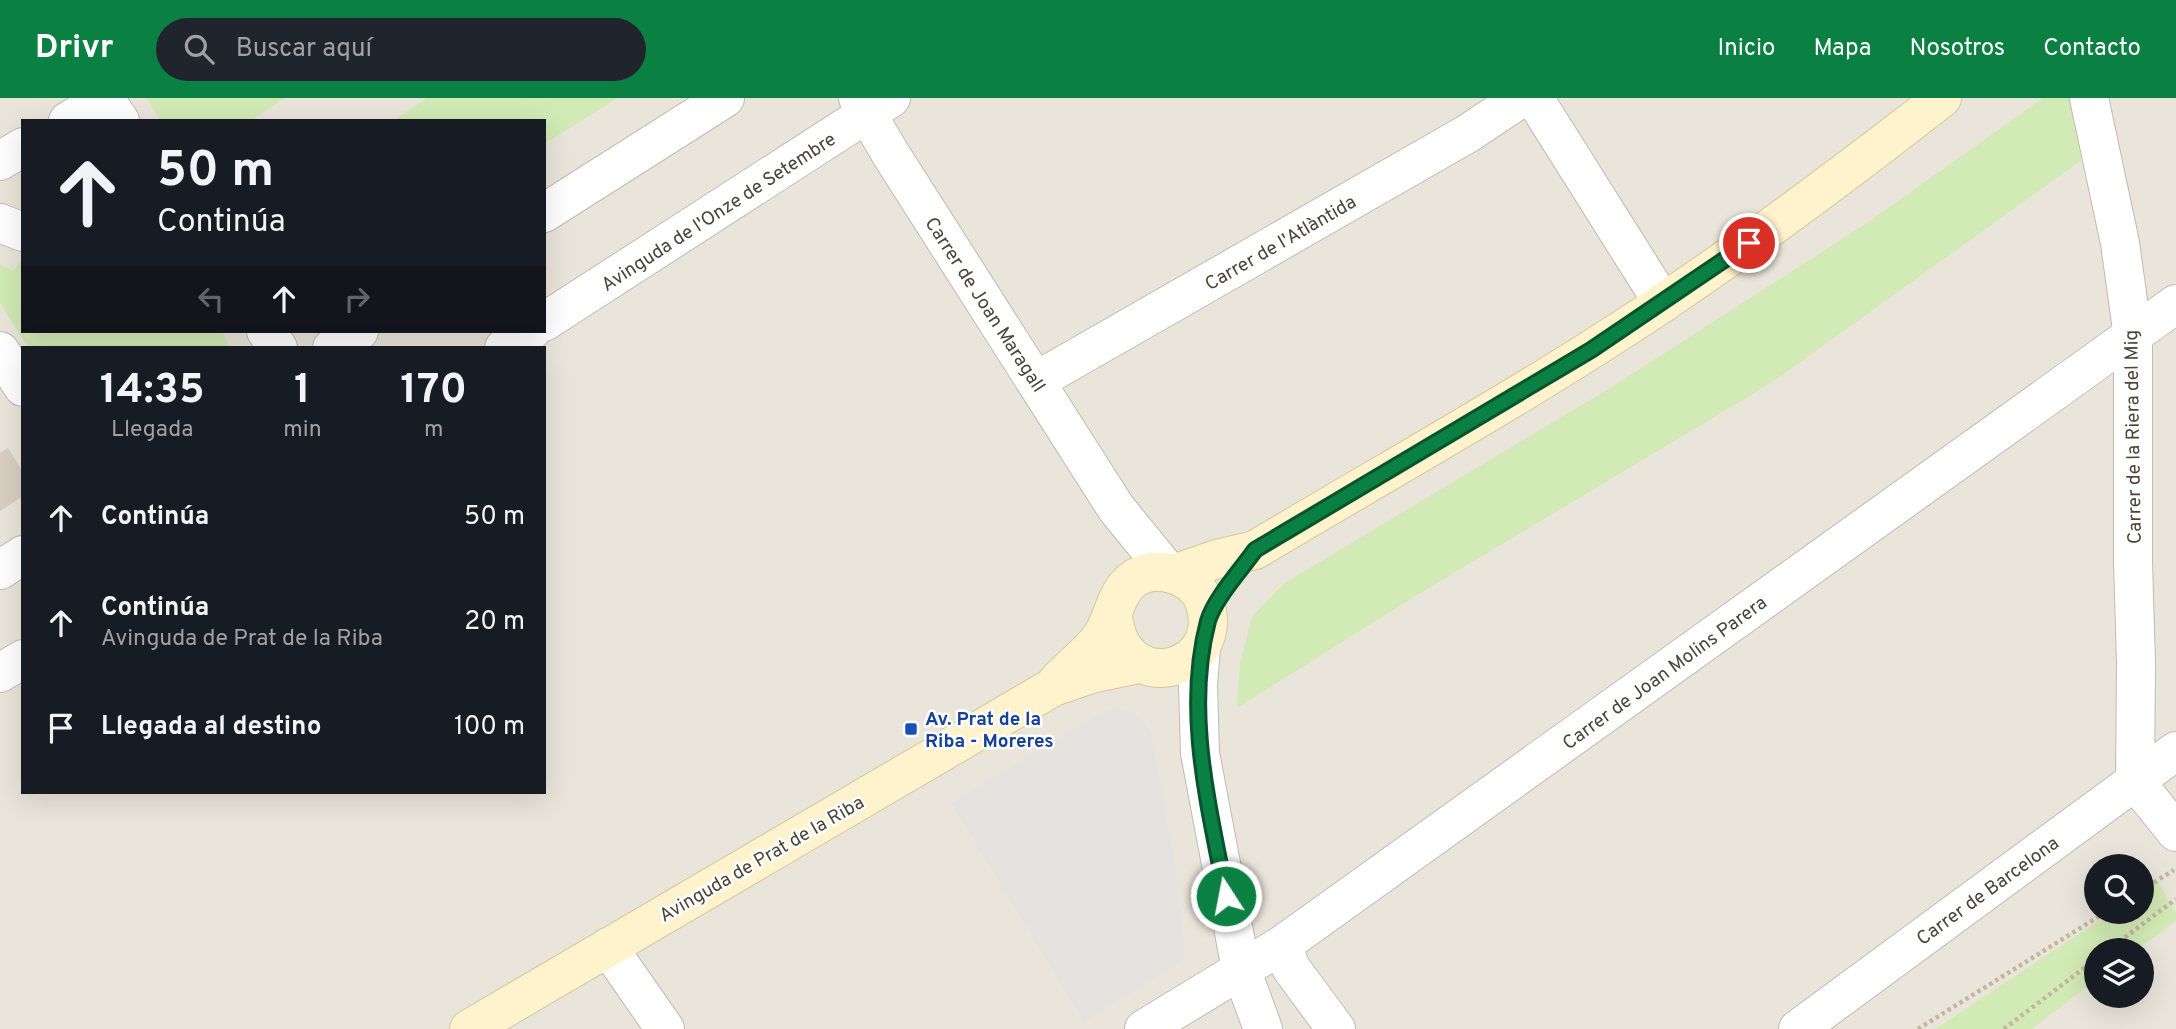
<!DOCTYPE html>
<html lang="es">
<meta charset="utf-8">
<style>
:root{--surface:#171b24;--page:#20242c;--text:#f1f3f6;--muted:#9ea1a6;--accent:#0b8043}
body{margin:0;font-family:Overpass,sans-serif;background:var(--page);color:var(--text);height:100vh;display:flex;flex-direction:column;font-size:26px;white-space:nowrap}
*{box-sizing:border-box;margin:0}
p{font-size:23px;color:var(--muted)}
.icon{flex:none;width:38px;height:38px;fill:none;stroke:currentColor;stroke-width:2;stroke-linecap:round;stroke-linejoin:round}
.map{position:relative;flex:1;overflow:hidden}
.sheet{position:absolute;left:21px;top:248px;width:525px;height:448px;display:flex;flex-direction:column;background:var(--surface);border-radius:0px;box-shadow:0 7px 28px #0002}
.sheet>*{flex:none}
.top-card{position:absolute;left:21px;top:21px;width:525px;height:214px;border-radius:0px;box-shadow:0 7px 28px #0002;background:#171b24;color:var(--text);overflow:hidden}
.buttons{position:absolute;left:2084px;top:756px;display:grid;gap:14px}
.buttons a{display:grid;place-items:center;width:70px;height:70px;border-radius:50%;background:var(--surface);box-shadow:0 7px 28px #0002;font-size:35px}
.pin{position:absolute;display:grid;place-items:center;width:60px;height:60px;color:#fff;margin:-30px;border:4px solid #fff;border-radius:50%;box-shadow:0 2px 7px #0007}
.me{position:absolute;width:77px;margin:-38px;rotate:349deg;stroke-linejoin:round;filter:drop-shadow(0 0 5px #0008)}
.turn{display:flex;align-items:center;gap:24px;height:147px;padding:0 21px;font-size:32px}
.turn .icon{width:91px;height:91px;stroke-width:2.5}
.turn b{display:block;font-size:49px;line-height:60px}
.lanes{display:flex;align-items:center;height:66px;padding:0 21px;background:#0003;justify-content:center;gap:35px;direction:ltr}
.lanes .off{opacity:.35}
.eta{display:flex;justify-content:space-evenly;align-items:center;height:119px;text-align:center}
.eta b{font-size:42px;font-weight:700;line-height:49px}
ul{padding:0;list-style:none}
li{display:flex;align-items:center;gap:21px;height:105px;padding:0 21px}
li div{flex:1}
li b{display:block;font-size:26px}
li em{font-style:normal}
header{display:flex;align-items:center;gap:42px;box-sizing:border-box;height:98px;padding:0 35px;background:var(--accent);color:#fff}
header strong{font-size:33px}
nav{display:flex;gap:38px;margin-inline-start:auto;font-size:24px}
.search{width:490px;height:63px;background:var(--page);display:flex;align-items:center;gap:18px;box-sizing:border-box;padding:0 24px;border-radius:38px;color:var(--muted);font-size:26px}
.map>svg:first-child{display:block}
</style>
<header>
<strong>Drivr</strong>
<div class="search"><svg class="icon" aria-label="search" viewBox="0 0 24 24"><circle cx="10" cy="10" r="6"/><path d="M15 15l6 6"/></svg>Buscar aquí</div>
<nav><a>Inicio</a><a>Mapa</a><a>Nosotros</a><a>Contacto</a></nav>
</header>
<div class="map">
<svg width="2176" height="931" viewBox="0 0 2176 931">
<rect width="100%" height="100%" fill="#f6f3ec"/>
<path fill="#eae5da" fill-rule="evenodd" d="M0,0H2176V931H0ZM23,23H544V233H23ZM23,250H544V695H23ZM2096,768H2142V814H2096ZM2096,852H2142V898H2096Z"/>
<path fill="#d2eab5" d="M146,0H285L250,23H161Z
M427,0H618L544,46V23H393Z
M2043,0H2088L2100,49L1771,285L1409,502L1237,610L1240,566L1252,519L1283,486L1610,290L1867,125Z
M23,160V233H222L230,250H28L0,205V166L13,173Z
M2157,782L2176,815V823L2137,852H2096V882L2032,931H1935L2112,814H2142V793Z"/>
<path fill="#e5e3e0" d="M1118,610L1130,613L1141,620L1151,636L1175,766L1185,852L1183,863L1084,924L951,705L1103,614Z"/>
<path fill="#d8cfc1" d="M8,350L23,374V398L0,413V355Z"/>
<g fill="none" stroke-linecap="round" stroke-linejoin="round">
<g stroke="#c2bbae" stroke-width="40">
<path id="street" d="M858,0L890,55L1116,410L1169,475
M1534,0L1663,205
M2089,0L2120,145L2133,239V463L2136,565L2135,683
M68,23L105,1L120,23
M0,63L23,49
M544,115L725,0
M0,125L23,134
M544,224L891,0
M266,233L278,250
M332,250L359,233
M504,250L531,233
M0,253L23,289
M1036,283L1467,36L1521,0
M0,472L23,457
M1201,549L1198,587L1200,655L1241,871L1263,931
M0,575L23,561
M2135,683L2176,734
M1282,847L1291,870L1336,931
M608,849L665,931
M1144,931L1282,847L2176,206
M1798,931L2176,653"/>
</g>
<g stroke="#d6c79b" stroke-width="40">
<path id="secondary" d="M1174,476L1217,461L1255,452C1392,370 1532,293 1664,204C1759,140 1851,71 1942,0
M1056,585C1070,569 1089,556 1101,539C1112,523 1115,500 1127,487C1149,462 1196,475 1205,506C1226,574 1122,602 1113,518
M469,931L1053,589L1091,576L1139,566"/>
</g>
<path stroke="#c4b79f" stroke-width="4.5" stroke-dasharray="3.5 3.5" stroke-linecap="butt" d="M2142,792L2174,772
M2108,852L2176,801
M1918,931L2106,814
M2004,931L2096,861"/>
<use href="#street" stroke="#fff" stroke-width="38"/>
<use href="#secondary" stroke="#fff3cd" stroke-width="38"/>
</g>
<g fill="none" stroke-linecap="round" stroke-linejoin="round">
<g stroke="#07532c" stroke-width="18">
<path id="route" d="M1226,798C1209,708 1184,614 1208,523C1215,500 1241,472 1255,452L1591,252L1749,145"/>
</g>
<use href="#route" stroke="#0b8043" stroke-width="12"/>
</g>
<rect fill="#1a4fb4" stroke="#fff" stroke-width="2.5" x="904" y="624" width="14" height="14" rx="3.5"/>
<g text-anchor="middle" stroke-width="5" stroke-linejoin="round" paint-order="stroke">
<g font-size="19" fill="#4b4439" stroke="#fff">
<text transform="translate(718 113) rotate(-33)" y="7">Avinguda de l'Onze de Setembre</text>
<text transform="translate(1280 144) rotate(-30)" y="7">Carrer de l'Atlàntida</text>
<text transform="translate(986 206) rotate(57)" y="7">Carrer de Joan Maragall</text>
<text transform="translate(2132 339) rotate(-91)" y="7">Carrer de la Riera del Mig</text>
<text transform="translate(1664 574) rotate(-36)" y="7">Carrer de Joan Molins Parera</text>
<text transform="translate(761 760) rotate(-30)" y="7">Avinguda de Prat de la Riba</text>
<text transform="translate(1987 792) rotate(-36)" y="7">Carrer de Barcelona</text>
</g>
<g font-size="19" font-weight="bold" fill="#164399" stroke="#fff" text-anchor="start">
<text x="925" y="627">Av. Prat de la<tspan x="925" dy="22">Riba - Moreres</tspan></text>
</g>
</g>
</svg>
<div class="buttons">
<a><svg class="icon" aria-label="search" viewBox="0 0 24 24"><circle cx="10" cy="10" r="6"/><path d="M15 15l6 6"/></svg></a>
<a><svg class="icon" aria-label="layers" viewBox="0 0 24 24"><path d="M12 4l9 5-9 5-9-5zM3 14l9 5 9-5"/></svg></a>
</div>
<div class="pin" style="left:1749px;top:145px;background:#d93025"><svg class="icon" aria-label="arrive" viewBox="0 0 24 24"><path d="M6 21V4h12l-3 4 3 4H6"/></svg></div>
<svg class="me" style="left:1226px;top:798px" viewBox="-20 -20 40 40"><circle r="17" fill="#0b8043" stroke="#fff" stroke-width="3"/><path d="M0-11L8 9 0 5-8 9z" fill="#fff"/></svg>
<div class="top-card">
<div class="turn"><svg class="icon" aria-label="ahead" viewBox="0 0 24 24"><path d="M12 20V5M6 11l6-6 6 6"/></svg><div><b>50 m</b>Continúa</div></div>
<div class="lanes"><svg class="icon off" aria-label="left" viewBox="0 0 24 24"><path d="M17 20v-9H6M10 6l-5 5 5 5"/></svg><svg class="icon" aria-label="ahead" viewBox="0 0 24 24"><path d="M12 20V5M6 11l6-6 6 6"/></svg><svg class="icon off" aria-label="right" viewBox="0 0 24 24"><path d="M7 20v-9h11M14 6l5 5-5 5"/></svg></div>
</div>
<section class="sheet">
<div class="eta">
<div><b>14:35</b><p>Llegada</p></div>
<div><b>1</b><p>min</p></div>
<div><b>170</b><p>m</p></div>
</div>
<ul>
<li><svg class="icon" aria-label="ahead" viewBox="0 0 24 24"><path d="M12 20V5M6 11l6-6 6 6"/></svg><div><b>Continúa</b></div><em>50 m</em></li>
<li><svg class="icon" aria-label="ahead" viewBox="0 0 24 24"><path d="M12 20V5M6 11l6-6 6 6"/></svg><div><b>Continúa</b><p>Avinguda de Prat de la Riba</p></div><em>20 m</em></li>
<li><svg class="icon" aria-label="arrive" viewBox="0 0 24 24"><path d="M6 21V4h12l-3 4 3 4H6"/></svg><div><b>Llegada al destino</b></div><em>100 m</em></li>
</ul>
</section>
</div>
